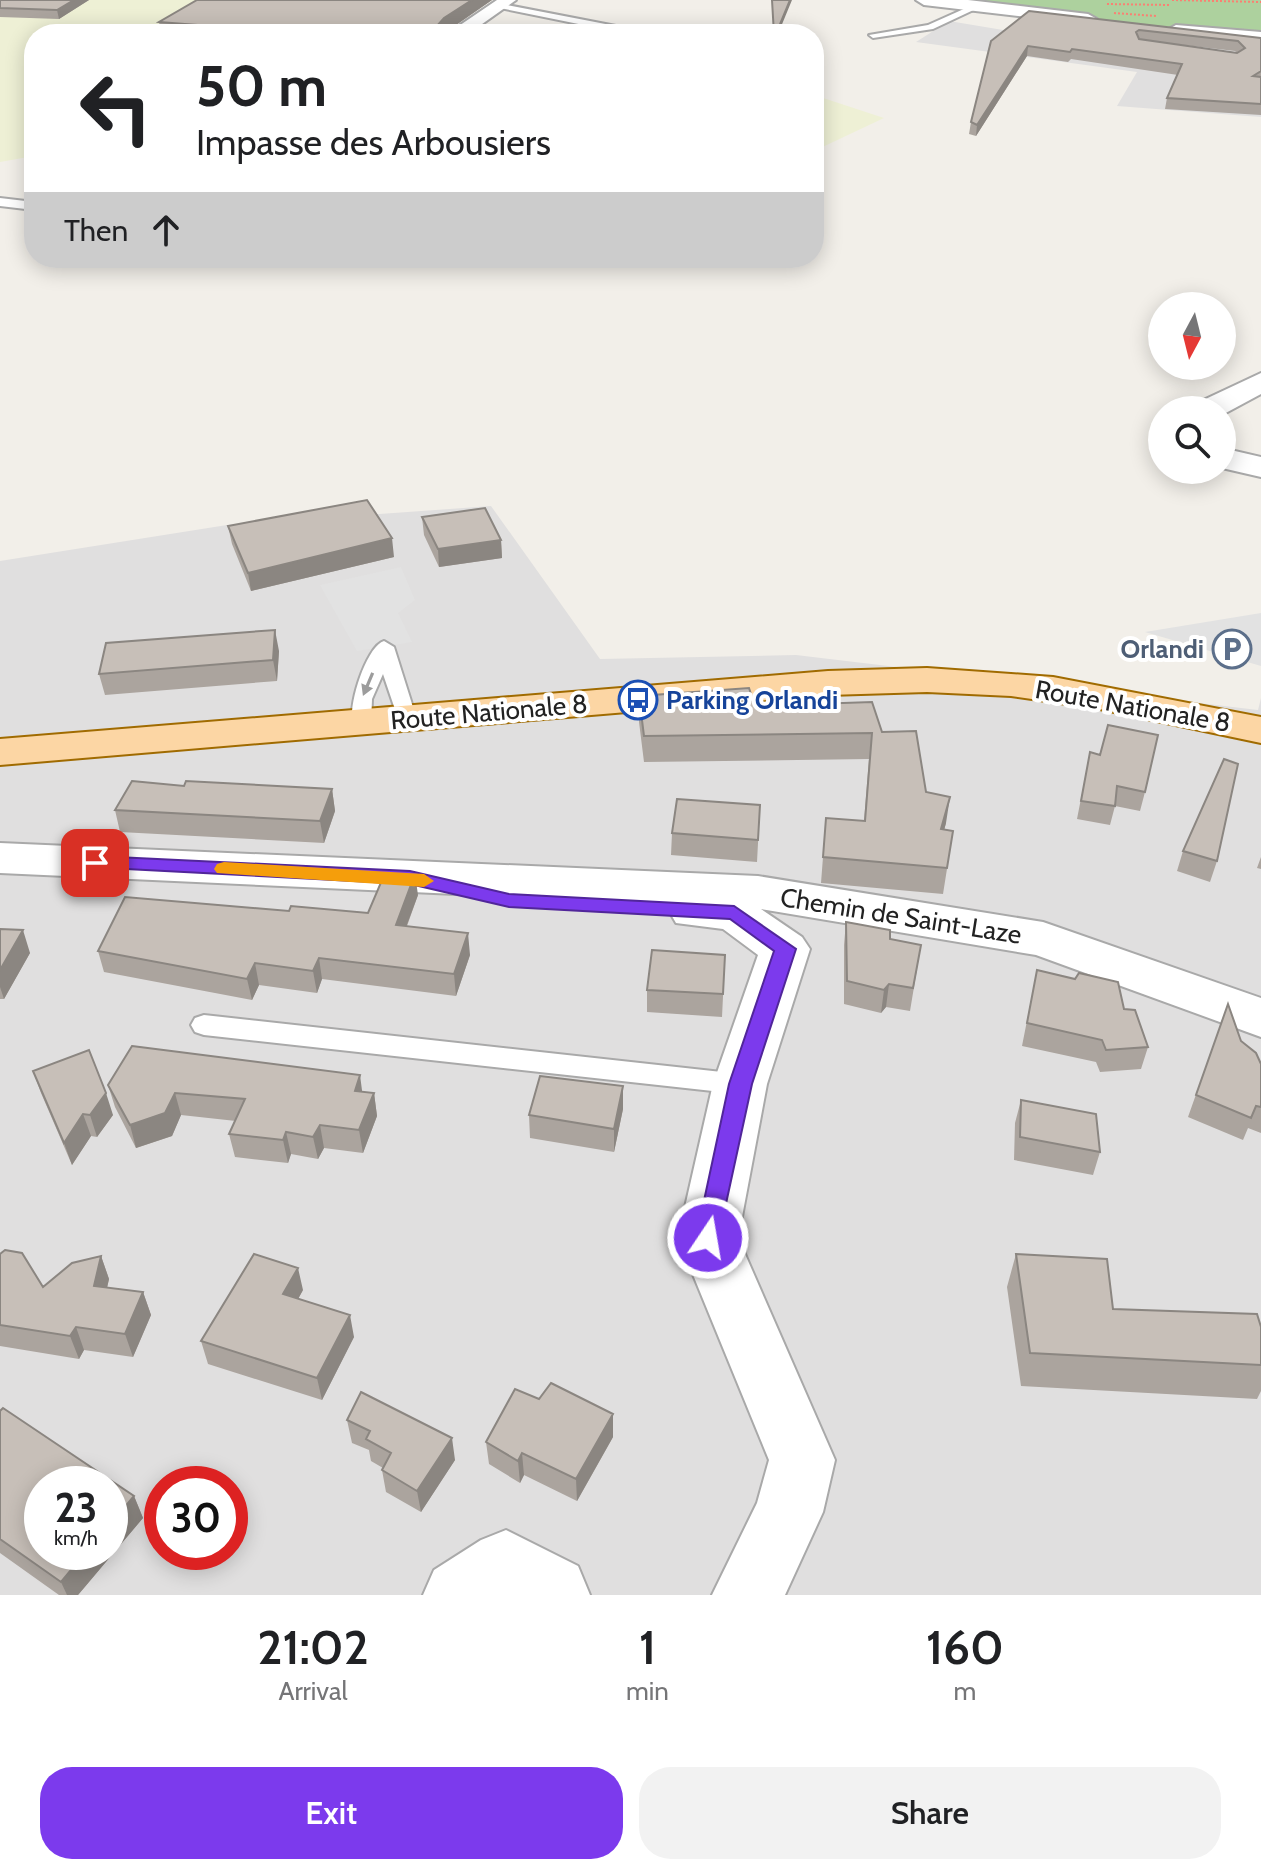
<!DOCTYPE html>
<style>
:root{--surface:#fff;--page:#f2f2f2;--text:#202124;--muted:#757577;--accent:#7c3aed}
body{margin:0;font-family:Cabin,sans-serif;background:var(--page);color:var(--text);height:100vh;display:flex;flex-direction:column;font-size:30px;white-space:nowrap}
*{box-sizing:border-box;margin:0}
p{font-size:26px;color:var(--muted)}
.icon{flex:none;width:44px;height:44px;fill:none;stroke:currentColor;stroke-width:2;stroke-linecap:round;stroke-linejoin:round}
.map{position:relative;height:1595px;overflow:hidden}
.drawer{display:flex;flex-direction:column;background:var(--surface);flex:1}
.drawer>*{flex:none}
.banner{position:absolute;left:24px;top:24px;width:800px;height:244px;border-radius:32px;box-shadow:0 4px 20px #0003;background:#fff;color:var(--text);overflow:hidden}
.needle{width:52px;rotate:187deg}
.fabs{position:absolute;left:1148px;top:292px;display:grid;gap:16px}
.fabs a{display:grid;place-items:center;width:88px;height:88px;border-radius:50%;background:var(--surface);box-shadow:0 4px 20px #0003;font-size:40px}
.speed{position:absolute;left:24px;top:1466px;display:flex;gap:16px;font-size:40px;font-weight:700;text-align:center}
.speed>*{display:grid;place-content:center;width:104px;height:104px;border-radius:50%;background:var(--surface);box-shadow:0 4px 20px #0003;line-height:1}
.speed small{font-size:20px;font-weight:400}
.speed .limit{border:12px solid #d22;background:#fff;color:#111}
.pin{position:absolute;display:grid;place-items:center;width:68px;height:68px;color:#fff;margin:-34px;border-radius:16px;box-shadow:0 4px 12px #0006}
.me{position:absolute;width:88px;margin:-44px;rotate:12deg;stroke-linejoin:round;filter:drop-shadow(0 0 6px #0008)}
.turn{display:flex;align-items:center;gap:28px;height:168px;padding:0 40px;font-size:36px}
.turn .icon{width:104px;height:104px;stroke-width:2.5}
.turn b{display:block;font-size:56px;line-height:68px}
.then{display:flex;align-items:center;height:76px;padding:0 40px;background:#0003;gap:16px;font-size:30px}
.eta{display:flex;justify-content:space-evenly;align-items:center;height:136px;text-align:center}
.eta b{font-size:48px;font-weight:600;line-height:56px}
.primary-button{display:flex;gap:16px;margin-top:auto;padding:16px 40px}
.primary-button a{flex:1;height:92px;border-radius:32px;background:var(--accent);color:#fff;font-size:32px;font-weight:600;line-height:92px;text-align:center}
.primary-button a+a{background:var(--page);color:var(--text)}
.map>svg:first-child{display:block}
</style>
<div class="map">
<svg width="1261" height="1595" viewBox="0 0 1261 1595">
<rect width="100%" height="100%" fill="#f2efe9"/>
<path fill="#e0dfdf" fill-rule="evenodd" d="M949,21L1039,36L1261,39V117L1117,106L1137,72L916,42Z
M491,506L600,659L796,655L1258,710L1261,698V1595H0V561L227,525ZM42,1484H110V1552H42ZM162,1484H230V1552H162Z"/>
<path fill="#eef0d5" d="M0,0H273L204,34H34V156L0,162Z
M814,95L884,118L814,151Z"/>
<path fill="#add19e" d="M938,0H1261V34L1144,25Z"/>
<path fill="#e2e2e2" d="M401,567L415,600L398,613L412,642L357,651L320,585Z
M1261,613V666L1145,632Z"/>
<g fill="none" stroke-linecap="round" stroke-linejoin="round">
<g stroke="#a9a9a9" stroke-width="4">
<path id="service" d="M497,3L621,27L628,34L500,8Z
M975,4L982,6L933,29L873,38L869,35L928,25Z
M0,198L34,202V210L0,206Z
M384,641L394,647L417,720L414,724H400L383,674L372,699L371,724L361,730L354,728C345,712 366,646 384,641Z
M204,1015L740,1074L750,1077L753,1084L750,1091L740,1094L204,1035L195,1032L191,1025L195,1018Z"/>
</g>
<g stroke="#a9a9a9" stroke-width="4">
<path id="minor" d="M497,0H516L468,34H447Z
M916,0H968L1088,14L1097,19L1088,24L924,5Z
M1176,25L1261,32V42L1170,34L1167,30Z
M1261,373V394L1222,415V410H1193L1197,403Z
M1222,448L1261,457V477L1222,468Z
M0,843L758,876L1043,922L1261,998V1037L1036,955L761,909L802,937L810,949L767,1084L738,1238L835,1460L823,1512L785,1595H712L757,1503L769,1460L678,1238L713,1084L758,955L723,929L676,923L669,911L673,904L0,873Z
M506,1530L578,1566L590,1595H423L434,1570L481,1540Z"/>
</g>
<g stroke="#a06b00" stroke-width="4">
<path id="primary" d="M927,668L1053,677L1261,717V743L1095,708L1011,696L927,692L828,695L0,765V739L828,671Z"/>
</g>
<path stroke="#fa8072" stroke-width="2" stroke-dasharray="2 2" stroke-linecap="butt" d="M1172,0L1261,2
M1107,4L1169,5
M1114,13L1156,16"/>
<use href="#service" fill="#fff" fill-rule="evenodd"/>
<use href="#minor" fill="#fff" fill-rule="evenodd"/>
<use href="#primary" fill="#fcd6a4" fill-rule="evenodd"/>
</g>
<path fill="#aba49e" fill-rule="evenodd" d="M0,0H89L59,19L0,17Z
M197,0H492L443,34H161L159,22Z
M1029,11L1261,38V115L1165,109L1167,98L1178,75L1071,59L1068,62L1027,56L976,136L969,134L971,122ZM1175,44L1235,51L1237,53Z
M422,517L501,540L502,558L439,567L424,535Z
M228,526L394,557L251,591L232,544Z
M279,651L277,681L105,695L99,674Z
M639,696L755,706L882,732L926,792L946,823L944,830L953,831L943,894L821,883L826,818L864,821L869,759L644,762L639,722Z
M1090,752L1100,755L1145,792L1140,811L1115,806L1110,825L1077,819Z
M184,786L332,789L335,811L324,843L120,832L115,810Z
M760,805L757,862L671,855L672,833Z
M1183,851L1217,861L1210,882L1177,871Z
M1261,857V869L1257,868Z
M418,895L407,926L470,955L456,996L322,979L317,993L259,985L252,1000L104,972L98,951L289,911L368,913Z
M846,922L890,939L921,945L910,1011L886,1007L881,1013L844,1004V945Z
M0,929L30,953L4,999H0Z
M725,955L722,1017L647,1012V990Z
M1037,970L1124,1009L1148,1047L1141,1069L1100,1072L1096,1062L1022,1046Z
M1228,1004L1241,1041L1261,1064V1133L1248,1128L1243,1140L1188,1117Z
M33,1071L113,1115L97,1137L91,1136L72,1165L41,1093Z
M108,1085L362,1092L374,1093L377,1116L363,1153L324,1148L318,1159L291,1154L288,1163L235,1157L229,1134L236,1121L181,1115L172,1136L136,1148L115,1107Z
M623,1086V1109L614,1152L530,1138L529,1115Z
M1021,1100L1100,1152L1093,1175L1014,1160L1015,1123Z
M0,1254L43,1287L101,1256L109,1279L107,1288L143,1292L151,1315L133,1357L84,1350L79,1359L0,1346Z
M1016,1254L1113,1309L1261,1365V1391L1257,1399L1021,1386L1007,1287Z
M303,1290L298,1299L354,1337L322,1400L208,1364L201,1341Z
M0,1411L134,1496L143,1518L78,1595H59L0,1553Z
M347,1420L455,1460L421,1512L386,1492L382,1470L383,1468L371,1461L369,1450L352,1443Z
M613,1437L577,1501L524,1475L520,1483L489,1464L486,1442Z"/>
<path fill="#8b8681" d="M74,0H89L59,19L57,10Z
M472,0H492L443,34H432L436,27L444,18Z
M790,0H792L778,34H776Z
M1028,46L1027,56L976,136L977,125Z
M392,538L394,557L251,591L248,573Z
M501,540L502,558L439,567L438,549Z
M275,630L279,651L277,681L273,660Z
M332,789L335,811L324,843L320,821Z
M950,797L946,823L937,856L941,829Z
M415,874L418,895L399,946L396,925Z
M23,930L30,953L4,999L0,987V970Z
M468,933L470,955L456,996L454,974Z
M319,958L322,979L317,993L313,971Z
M255,963L259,985L252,1000L247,979Z
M889,984L886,1007L881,1013L884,990Z
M360,1075L363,1098L355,1091Z
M623,1086V1109L614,1152V1129Z
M106,1093L113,1115L97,1137L90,1115Z
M175,1093L181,1115L172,1136L136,1148L130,1125Z
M374,1093L377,1116L363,1153L359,1130Z
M83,1114L91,1136L72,1165L64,1143Z
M320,1125L324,1148L318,1159L313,1137Z
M286,1132L291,1154L288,1163L283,1140Z
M101,1256L109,1279L102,1309L94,1286Z
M298,1268L303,1290L288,1317L283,1294Z
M143,1292L151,1315L133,1357L125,1334Z
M350,1315L354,1337L322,1400L317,1378Z
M76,1327L84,1350L79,1359L70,1336Z
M613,1414V1437L577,1501L576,1479Z
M452,1438L455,1460L421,1512L417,1491Z
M522,1453L524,1475L520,1483L518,1461Z
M134,1496L143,1518L78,1595H67L61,1582L86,1552H110V1525Z"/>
<path fill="#c7bfb8" stroke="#8b8681" stroke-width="2" fill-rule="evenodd" d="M0,0H74L57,10L0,8Z
M197,0H472L444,18L436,27H440L432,34H312L159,22Z
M772,0H790L776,34H774Z
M1029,11L1261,38V71L1253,76L1261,77V104L1167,98L1182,64L1072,49L1070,52L1028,46L977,125L971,122L991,41ZM1139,30L1238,41L1245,48L1237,53L1139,39L1136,32Z
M599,25L666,34H577Z
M367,500L392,538L248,573L228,526Z
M485,508L501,540L438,549L422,517Z
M275,630L273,660L99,674L106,643Z
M749,688L755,706L872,702L882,732L916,731L926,792L950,797L941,829L953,831L947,868L823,857L826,818L865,821L872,733L644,736L639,696Z
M1108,725L1158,735L1145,792L1117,786L1115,806L1081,801L1090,752L1100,755Z
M1224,759L1238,764L1217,861L1183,851Z
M132,781L184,786L186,781L332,789L320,821L115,810Z
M677,799L760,805L758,840L672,833Z
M385,873L415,874L396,925L468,933L454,974L319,958L313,971L255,963L247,979L98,951L125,897L289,911L291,906L368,913Z
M846,922L890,930V939L921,945L913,988L889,984L884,990L847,981Z
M0,929L23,930L0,970Z
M652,950L725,955L723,994L647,990Z
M1037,970L1075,979L1079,973L1118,982L1124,1009L1135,1010L1148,1047L1106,1050L1102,1040L1027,1023Z
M1228,1004L1241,1041L1256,1053L1261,1064V1107L1256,1106L1251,1118L1196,1095Z
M132,1046L360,1075L355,1091L374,1093L359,1130L320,1125L313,1137L286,1132L283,1140L229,1134L245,1099L175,1093L165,1113L130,1125L108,1085Z
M89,1050L106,1093L90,1115L83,1114L64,1143L33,1071Z
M540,1076L623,1086L614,1129L529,1115Z
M1021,1100L1096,1114L1100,1152L1020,1137Z
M5,1250L22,1253L43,1287L72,1263L101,1256L94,1286L143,1292L125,1334L76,1327L70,1336L0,1325V1254Z
M254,1254L298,1268L283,1294L350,1315L317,1378L201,1341Z
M1016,1254L1107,1259L1113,1309L1257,1314L1261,1327V1365L1030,1353Z
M551,1383L613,1414L576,1479L522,1453L518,1461L486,1442L515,1389L539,1399Z
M361,1392L452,1438L417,1491L382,1470L391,1453L366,1439L370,1431L347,1420Z
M3,1408L134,1496L110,1525V1484H42V1552H86L61,1582L0,1539V1411Z"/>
<defs><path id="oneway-solid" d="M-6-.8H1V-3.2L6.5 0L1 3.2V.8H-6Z" transform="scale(2)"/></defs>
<use fill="#9c9c9c" href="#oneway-solid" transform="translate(368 684) rotate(113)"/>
<path fill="#7c3aed" stroke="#51269a" stroke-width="2" d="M95,856L410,871L509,894L734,906L796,949L752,1084L717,1245L708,1248L699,1245L696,1238L729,1084L774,951L730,919L509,907L410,884L88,867L85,863Z"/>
<path fill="#f59e0b" d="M224,862L424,874L434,881L424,887L217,873L214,869L217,864Z"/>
<defs>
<g id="parking-ring" transform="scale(2)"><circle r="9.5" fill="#fff" stroke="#5c6f8a" stroke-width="1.5"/><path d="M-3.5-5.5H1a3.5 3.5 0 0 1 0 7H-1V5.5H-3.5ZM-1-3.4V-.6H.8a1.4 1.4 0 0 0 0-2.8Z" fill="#5c6f8a"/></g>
<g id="bus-ring" transform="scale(2)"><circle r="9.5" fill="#fff" stroke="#1a4fb4" stroke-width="1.5"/><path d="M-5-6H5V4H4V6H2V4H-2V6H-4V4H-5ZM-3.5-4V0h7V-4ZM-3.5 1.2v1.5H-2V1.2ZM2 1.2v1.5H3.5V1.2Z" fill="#1a4fb4"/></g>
</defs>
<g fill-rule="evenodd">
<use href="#parking-ring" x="1232" y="649"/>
<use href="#bus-ring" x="638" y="700"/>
</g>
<g text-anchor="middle" stroke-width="8" stroke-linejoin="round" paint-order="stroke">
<g font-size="26" font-weight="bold" fill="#4e5e75" stroke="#fff" text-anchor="end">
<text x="1204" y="658">Orlandi</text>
</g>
<g font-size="26" font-weight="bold" fill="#164399" stroke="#fff" text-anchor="start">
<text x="666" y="709">Parking Orlandi</text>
</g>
<g font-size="26" fill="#222" stroke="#fff">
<text transform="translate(1133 706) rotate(10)" y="9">Route Nationale 8</text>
<text transform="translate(489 712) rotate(-5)" y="9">Route Nationale 8</text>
<text transform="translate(901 916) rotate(9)" y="9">Chemin de Saint-Laze</text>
</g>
</g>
</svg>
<div class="fabs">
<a><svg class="needle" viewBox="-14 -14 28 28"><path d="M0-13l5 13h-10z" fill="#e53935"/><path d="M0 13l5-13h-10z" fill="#757577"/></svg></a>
<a><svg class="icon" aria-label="search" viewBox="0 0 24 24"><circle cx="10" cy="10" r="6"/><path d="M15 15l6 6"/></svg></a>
</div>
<div class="speed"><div>23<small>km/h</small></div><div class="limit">30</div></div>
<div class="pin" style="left:95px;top:863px;background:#d93025"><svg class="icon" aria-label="arrive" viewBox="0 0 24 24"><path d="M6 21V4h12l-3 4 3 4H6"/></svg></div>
<svg class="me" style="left:708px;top:1238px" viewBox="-20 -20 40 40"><circle r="17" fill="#7c3aed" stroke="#fff" stroke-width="3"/><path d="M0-11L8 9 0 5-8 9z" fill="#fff"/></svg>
<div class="banner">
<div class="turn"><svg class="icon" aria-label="left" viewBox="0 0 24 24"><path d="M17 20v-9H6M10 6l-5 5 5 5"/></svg><div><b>50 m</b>Impasse des Arbousiers</div></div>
<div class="then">Then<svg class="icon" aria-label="ahead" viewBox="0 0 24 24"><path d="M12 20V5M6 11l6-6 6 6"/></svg></div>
</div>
</div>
<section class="drawer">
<div class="eta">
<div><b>21:02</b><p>Arrival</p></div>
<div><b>1</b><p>min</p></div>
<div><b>160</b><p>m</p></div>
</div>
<div class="primary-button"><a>Exit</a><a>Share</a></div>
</section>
